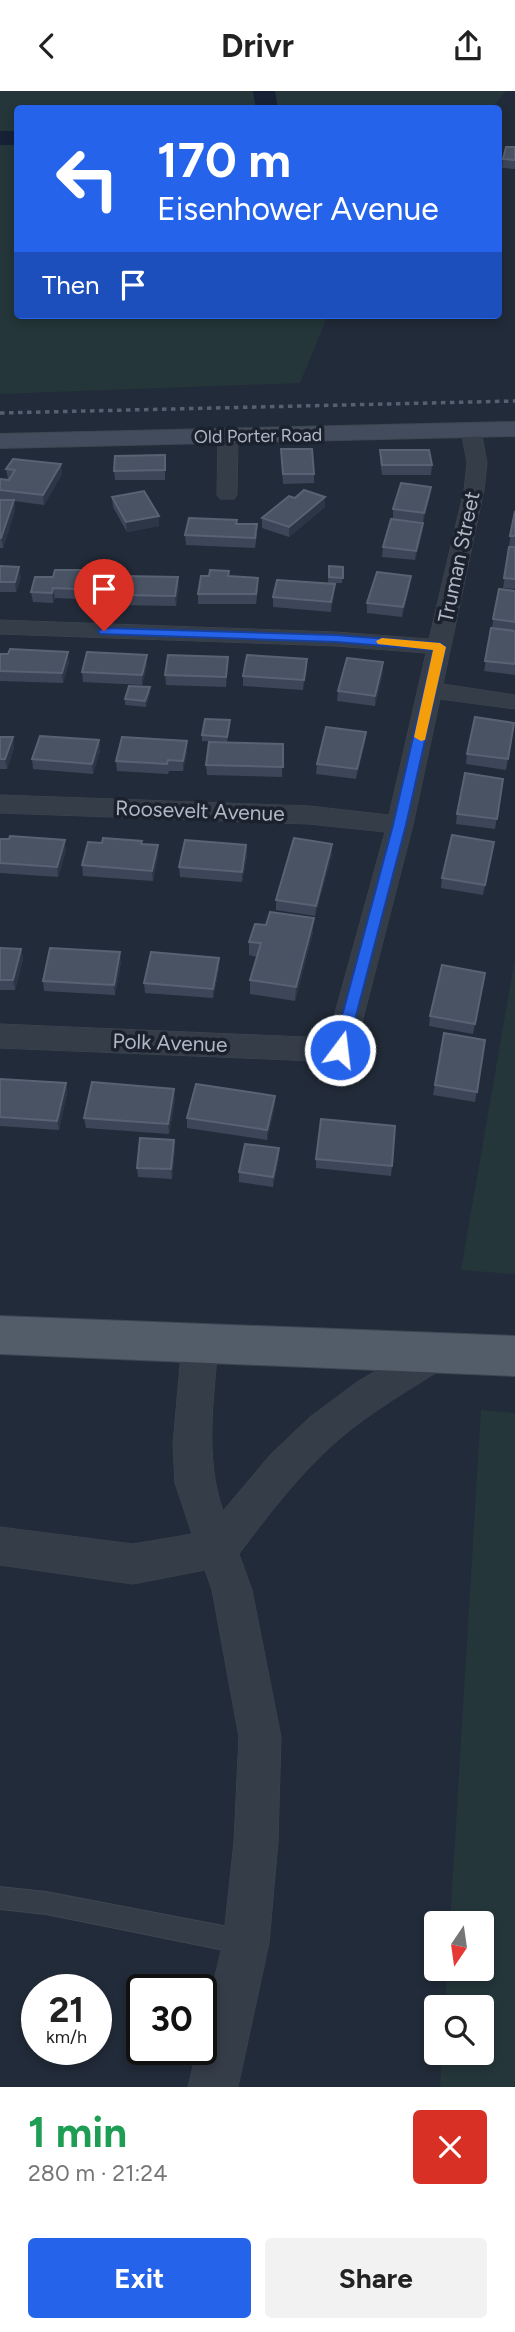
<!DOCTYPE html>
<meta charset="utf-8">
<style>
:root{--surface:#fff;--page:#f2f2f2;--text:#222;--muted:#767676;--accent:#2563eb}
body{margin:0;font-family:Figtree,sans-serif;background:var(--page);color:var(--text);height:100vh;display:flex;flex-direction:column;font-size:26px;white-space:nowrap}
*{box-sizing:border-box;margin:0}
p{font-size:23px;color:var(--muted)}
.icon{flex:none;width:38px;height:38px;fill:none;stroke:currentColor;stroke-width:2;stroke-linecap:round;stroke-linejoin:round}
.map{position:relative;height:1996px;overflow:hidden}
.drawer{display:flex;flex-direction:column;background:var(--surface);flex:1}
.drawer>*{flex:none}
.guide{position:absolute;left:14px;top:14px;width:488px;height:214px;border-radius:7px;box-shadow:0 4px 10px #0003;background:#2563eb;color:#fff;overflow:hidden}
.needle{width:46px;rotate:193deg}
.tools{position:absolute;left:424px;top:1820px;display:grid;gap:14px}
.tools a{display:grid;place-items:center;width:70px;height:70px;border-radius:7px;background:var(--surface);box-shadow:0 4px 10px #0003;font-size:35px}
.speed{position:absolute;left:21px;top:1883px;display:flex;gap:14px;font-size:35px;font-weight:700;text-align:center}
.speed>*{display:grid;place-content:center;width:91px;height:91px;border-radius:50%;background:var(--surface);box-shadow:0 4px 10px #0003;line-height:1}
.speed small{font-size:18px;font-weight:400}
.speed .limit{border:4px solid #111;border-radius:10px;background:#fff;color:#111}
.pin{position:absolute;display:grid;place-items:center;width:60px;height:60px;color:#fff;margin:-72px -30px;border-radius:50% 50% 50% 0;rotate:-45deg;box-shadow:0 0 7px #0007}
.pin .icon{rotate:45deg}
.me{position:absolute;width:77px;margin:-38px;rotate:15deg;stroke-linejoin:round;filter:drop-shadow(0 0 5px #0008)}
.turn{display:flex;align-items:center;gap:24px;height:147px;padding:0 28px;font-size:32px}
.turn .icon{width:91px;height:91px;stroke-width:2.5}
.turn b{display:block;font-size:49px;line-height:60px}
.then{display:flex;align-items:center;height:66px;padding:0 28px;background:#0003;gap:14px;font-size:26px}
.round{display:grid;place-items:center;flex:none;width:74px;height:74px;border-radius:7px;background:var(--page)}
.overview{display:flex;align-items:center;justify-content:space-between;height:119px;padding:0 28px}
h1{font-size:42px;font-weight:700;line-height:52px;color:#1e9e55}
.action{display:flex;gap:14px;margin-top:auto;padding:14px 28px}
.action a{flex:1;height:80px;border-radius:7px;background:var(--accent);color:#fff;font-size:28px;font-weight:700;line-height:80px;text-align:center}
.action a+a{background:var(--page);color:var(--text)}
header{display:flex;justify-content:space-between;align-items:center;height:91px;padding:0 28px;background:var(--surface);font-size:32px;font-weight:700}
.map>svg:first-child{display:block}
</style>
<header><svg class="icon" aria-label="back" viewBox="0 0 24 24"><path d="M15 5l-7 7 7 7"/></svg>Drivr<svg class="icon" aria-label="share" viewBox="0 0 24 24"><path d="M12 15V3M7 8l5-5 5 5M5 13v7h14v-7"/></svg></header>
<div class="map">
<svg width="515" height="1996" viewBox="0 0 515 1996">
<rect width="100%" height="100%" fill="#222b39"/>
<path fill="#24363a" d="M0,0H506L491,18H18V224H328L300,292L0,303Z
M515,867V1183L461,1179Z
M481,1319L515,1322V1996H440L442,1962H481V1916H445L447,1878H481V1832H450Z"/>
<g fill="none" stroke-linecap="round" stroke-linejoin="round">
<path fill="#162136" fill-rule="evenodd" d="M253,0H275L278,18H256Z
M0,40H18V54H0Z"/>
<g stroke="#3f4652" stroke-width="2">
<path id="lane" d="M0,1796L46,1801L244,1839L252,1843L256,1851L252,1859L244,1863L46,1823L0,1818Z"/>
</g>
<g stroke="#3f4652" stroke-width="1">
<path id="street" d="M471,333L478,335L481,339L487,372L484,399L443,593L515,604V618L440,608L413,734L355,959L351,967L340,971L0,957V933L328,947L385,741L309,733L0,722V704L309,715L389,724L426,562L336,555L0,543V529L336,541L429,548L464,399L467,372L461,339L464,335Z
M228,340L235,342L238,346L237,404L234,408H220L217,404L218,346L221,342Z
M200,1236L213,1241L218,1252C214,1309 204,1365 223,1420L271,1363L310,1326L357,1291L424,1251L437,1246L450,1251L455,1262L450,1273C412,1297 372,1320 338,1349C300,1382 269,1423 239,1463L252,1499L281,1646L278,1751L269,1852L238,1996H188L197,1958H201V1942L223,1852L234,1751L239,1646L212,1499L205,1479L133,1493L0,1474V1436L133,1453L192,1443L175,1392L173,1353L182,1252L187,1241Z"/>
</g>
<g stroke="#3f4652" stroke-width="2">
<path id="secondary" d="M515,331V345L0,357V343Z"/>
</g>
<g stroke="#3f4652" stroke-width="2">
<path id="primary" d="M0,1225L515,1245V1285L0,1263Z"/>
</g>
<use href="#lane" fill="#353d49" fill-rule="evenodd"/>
<use href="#street" fill="#353d49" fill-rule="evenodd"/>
<use href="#secondary" fill="#434c5c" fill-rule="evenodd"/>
<use href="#primary" fill="#535c69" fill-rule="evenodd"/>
<path stroke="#576070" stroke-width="3.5" stroke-dasharray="4.5 4.5" stroke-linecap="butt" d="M0,322L515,310"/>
</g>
<path fill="#3d4658" d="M515,56V78L502,77L503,68Z
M281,358L314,383V392L283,393Z
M380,359L432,374L431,384H382L380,369Z
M165,364V389H115L114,380Z
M6,378L62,383L44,414L14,410L15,419L3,457H0V389H9V388H8Z
M430,405L423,431L393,428V418Z
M112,406L159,435L127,441L113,416Z
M295,407L325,416L289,446L262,437V427Z
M515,420V455H509Z
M237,429V433L257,443L255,457L186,454L185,444Z
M423,432L422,442L415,469L382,466L383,456Z
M509,456H515V498L503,497Z
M0,475L21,486L16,501H0Z
M329,475L343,476L342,492H328Z
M229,480V485L258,497L256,513H198V503L209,485Z
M108,489L103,509L55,507L53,512L33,511L31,501Z
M410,495L402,526L367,522V512Z
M179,496L176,515L121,514V504Z
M499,498L515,500V584L484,580Z
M334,503L331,521L273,516V506Z
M0,563L69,571L63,592L0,590Z
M147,564V574L142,594L83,591L82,581Z
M228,566L226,596L166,594L165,584Z
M307,568L303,599L243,595V585Z
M383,581L375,615L337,610L338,600Z
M150,602L146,616L125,614V608Z
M514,632L506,679L466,673L467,663Z
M230,635L227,651L202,650V644Z
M366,641L365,651L356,688L316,683L317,673Z
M0,646H13L14,657L7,678H0Z
M99,649L100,660L93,683L33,678L32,668Z
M283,653L282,686L207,684L206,674Z
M187,660L183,680H169L168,683L117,680L116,670Z
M503,688L495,738L456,733L457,723Z
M0,748L66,759L58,786L0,782Z
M494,751L483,804L441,797L442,787Z
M142,753L158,754V764L153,790L83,785L82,774Z
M332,753V763L315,825L276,819V809Z
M246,754L247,764L242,791L180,786L179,776Z
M266,834L313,841L295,910L250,903V889L257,866L249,864V851Z
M0,857L21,858L23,868L15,899H0Z
M121,871L115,904L44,900L43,890Z
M219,877L213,907L145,902L144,892Z
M485,882L473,943L429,935L430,925Z
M444,942L485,949L475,1011L433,1004Z
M0,988L66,992L67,1002L59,1039L0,1035Z
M275,1005V1014L267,1049L187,1037V1027Z
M175,1008L169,1043L86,1037L84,1027Z
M174,1049L175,1058L172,1088L138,1086L137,1077Z
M279,1067L273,1096L239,1091V1081Z
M316,1068L392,1075L391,1085L316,1077Z"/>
<path fill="#2d3647" d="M61,373L62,383L44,414L43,404Z
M431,396L430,405L423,431L424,422Z
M325,406V416L289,446V436Z
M14,409L15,419L3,457L1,447Z
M159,425V435L127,441L126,431Z
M423,432L422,442L415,469L416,460Z
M19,476L21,486L16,501L15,491Z
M107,479L108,489L103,509L102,499Z
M411,485L410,495L402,526L403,516Z
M178,486L179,496L176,515L175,505Z
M335,493L334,503L331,521V511Z
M53,497L55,507L53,512L52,502Z
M68,561L69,571L63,592L62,582Z
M147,564V574L142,594V584Z
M228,566V576L226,596V586Z
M307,568V578L303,599L304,589Z
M383,571V581L375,615V605Z
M150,596V602L146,616L145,610Z
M366,641L365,651L356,688L357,678Z
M13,646L14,657L7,678L5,668Z
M99,649L100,660L93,683L92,673Z
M187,650V660L183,680V670Z
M65,749L66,759L58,786L57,776Z
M332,753V763L315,825L316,815Z
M158,754V764L153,790L152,780Z
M246,754L247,764L242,791V781Z
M314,827L313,841L295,910L296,896Z
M21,858L23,868L15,899L13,889Z
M120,861L121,871L115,904L114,894Z
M219,867V877L213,907V898Z
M66,992L67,1002L59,1039L57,1030Z
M174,998L175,1008L169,1043L168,1033Z
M275,1005V1014L267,1049V1039Z
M174,1049L175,1058L172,1088L171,1078Z
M279,1057V1067L273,1096V1086Z"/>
<path fill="#495364" stroke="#596273" stroke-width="2" d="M506,56H515V69L503,68Z
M281,358H312L314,383H283Z
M380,359H429L432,374H382Z
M165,364V379L114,380L115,365Z
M13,368L61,373L43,404L0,399V388L9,389L15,379L6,378Z
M401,392L431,396L424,422L393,418Z
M304,399L325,406L289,436L262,427L289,405L295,407Z
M144,400L159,425L126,431L112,406Z
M0,409H14L1,447H0Z
M515,420V445H510Z
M189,427L237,429L236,433H257L255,447L185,444Z
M391,428L423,432L416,460L383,456Z
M509,456H515V488L504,487Z
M0,475L19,476L15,491H0Z
M329,475L343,476V487L329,486Z
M55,479H107L102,499L53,497L52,502L31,501L35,486H53Z
M210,479L229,480L228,485L258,487L256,503H198L201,485H209Z
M377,481L411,485L403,516L367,512Z
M124,485L178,486L175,505L121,504Z
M277,489L335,493L331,511L273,506Z
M499,498L515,500V531L493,528Z
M491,537L515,540V573L485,570Z
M10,558L68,561L62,582L0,580V563H8Z
M87,561L147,564L142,584L82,581Z
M168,564L228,566L226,586L165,584Z
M247,564L307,568L304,589L243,585Z
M347,567L383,571L375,605L338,600Z
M129,595L150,596L145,610L125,608Z
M475,626L514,632L508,668L467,663Z
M205,628L230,629L227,646L202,644Z
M326,636L366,641L357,678L317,673Z
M40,645L99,649L92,673L32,668Z
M0,646H13L5,668H0Z
M122,646L187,650L183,670L168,669L167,673L116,670Z
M209,651L283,653V676L206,674Z
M465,682L503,688L497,728L457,723Z
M452,744L494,751L485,794L442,787Z
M10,745L65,749L57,776L0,772V748H9Z
M103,747L142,750L141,753L158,754L152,780L82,774L88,751L102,752Z
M294,747L332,753L316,815L276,809Z
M185,749L246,754L242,781L179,776Z
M270,821L314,827L296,896L250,889L261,852L249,851L255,833L266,834Z
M0,857L21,858L13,889H0Z
M50,857L120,861L114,894L43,890Z
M151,861L219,867L213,898L144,892Z
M442,874L485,882L475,933L430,925Z
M444,942L485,949L477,1001L435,994Z
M0,988L66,992L57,1030L0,1026Z
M92,991L174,998L168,1033L84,1027Z
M196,993L275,1005L267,1039L187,1027Z
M321,1028L395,1035L392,1075L316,1068Z
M140,1047L174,1049L171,1078L137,1077Z
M245,1053L279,1057L273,1086L239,1081Z"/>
<path fill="#2563eb" stroke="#184099" stroke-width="2" d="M104,537L336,544L440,552L446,556L406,734L346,963H335L333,959L393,734L433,559L336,551L100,543L98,540Z"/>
<path fill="#f59e0b" d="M382,547L440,552L446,556L425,649L421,650L414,646L433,559L378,553L376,550Z"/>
<g text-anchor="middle" stroke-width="7" stroke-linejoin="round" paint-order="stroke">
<g font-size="18" fill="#b0b7c5" stroke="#1b222e">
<text transform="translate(258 345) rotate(-1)" y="6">Old Porter Road</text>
</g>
<g font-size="21" fill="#b0b7c5" stroke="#1b222e">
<text transform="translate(459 466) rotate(-78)" y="7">Truman Street</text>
<text transform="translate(200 720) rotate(2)" y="7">Roosevelt Avenue</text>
<text transform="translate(170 952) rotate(2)" y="7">Polk Avenue</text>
</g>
</g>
</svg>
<div class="tools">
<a><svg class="needle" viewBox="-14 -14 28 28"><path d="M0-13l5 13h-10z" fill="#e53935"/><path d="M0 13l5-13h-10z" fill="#767676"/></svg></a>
<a><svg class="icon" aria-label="search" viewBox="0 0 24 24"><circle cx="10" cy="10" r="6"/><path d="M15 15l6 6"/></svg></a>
</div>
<div class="speed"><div>21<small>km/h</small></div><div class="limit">30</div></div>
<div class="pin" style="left:104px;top:540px;background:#d93025"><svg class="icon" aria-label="arrive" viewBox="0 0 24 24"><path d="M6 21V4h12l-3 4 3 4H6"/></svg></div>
<svg class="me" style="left:340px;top:959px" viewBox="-20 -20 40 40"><circle r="17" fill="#2563eb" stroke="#fff" stroke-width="3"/><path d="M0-11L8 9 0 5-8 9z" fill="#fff"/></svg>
<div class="guide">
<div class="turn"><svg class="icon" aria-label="left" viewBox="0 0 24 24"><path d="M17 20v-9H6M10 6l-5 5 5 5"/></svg><div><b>170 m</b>Eisenhower Avenue</div></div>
<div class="then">Then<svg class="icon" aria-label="arrive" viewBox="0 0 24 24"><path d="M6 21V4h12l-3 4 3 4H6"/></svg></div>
</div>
</div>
<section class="drawer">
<div class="overview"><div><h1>1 min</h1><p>280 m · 21:24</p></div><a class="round" style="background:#d93025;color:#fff"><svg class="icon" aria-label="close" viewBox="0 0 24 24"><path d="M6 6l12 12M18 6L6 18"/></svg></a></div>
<div class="action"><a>Exit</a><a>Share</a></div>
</section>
